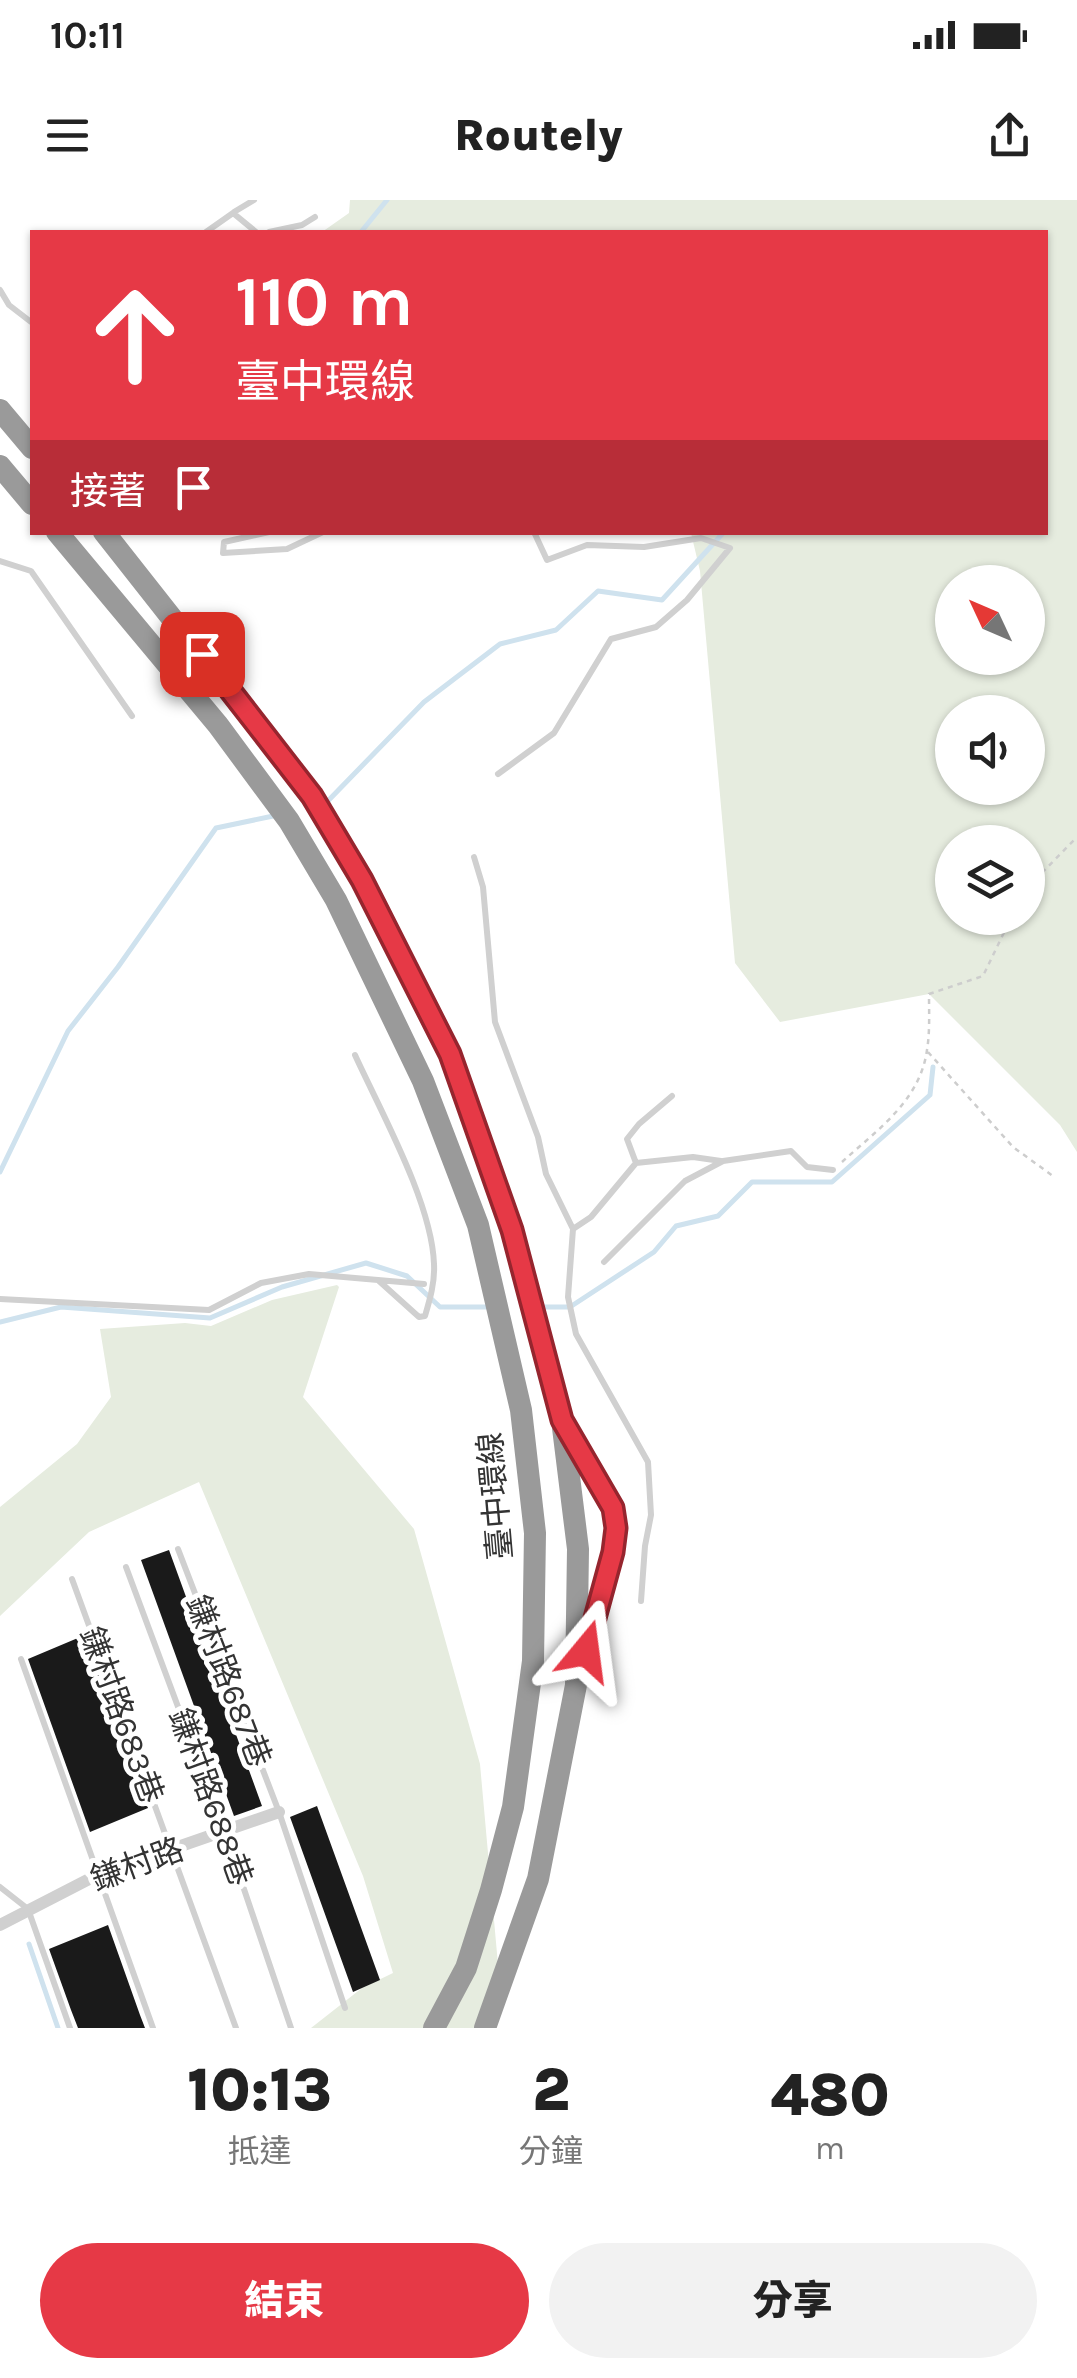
<!DOCTYPE html>
<html lang="zh-TW">
<meta charset="utf-8">
<style>
:root{--surface:#fff;--page:#f2f2f2;--text:#222;--muted:#767676;--accent:#e63946}
body{margin:0;font-family:Karla,"Noto Sans TC",sans-serif;background:var(--page);color:var(--text);height:100vh;display:flex;flex-direction:column;font-size:38px;white-space:nowrap}
*{box-sizing:border-box;margin:0}
p{font-size:32px;color:var(--muted)}
.icon{flex:none;width:55px;height:55px;fill:none;stroke:currentColor;stroke-width:2;stroke-linecap:round;stroke-linejoin:round}
.map{position:relative;height:1828px;overflow:hidden}
.panel{display:flex;flex-direction:column;background:var(--surface);flex:1}
.panel>*{flex:none}
.top-card{position:absolute;left:30px;top:30px;width:1018px;height:305px;border-radius:0px;box-shadow:0 2px 8px #0004;background:#e63946;color:#fff;overflow:hidden}
.needle{width:65px;rotate:314deg}
.fabs{position:absolute;left:935px;top:365px;display:grid;gap:20px}
.fabs a{display:grid;place-items:center;width:110px;height:110px;border-radius:50%;background:var(--surface);box-shadow:0 2px 8px #0004;font-size:50px}
.pin{position:absolute;display:grid;place-items:center;width:85px;height:85px;color:#fff;margin:-42px;border-radius:20px;box-shadow:0 5px 15px #0006}
.me{position:absolute;width:110px;margin:-55px;rotate:16deg;stroke-linejoin:round;filter:drop-shadow(0 0 8px #0008)}
.turn{display:flex;align-items:center;gap:35px;height:210px;padding:0 40px;font-size:45px}
.turn .icon{width:130px;height:130px;stroke-width:2.5}
.turn b{display:block;font-size:70px;line-height:85px}
.then{display:flex;align-items:center;height:95px;padding:0 40px;background:#0003;gap:20px;font-size:38px}
.eta{display:flex;justify-content:space-evenly;align-items:center;height:170px;text-align:center}
.eta b{font-size:60px;font-weight:800;line-height:70px}
.cta{display:flex;gap:20px;margin-top:auto;padding:20px 40px}
.cta a{flex:1;height:115px;border-radius:60px;background:var(--accent);color:#fff;font-size:40px;font-weight:800;line-height:115px;text-align:center}
.cta a+a{background:var(--page);color:var(--text)}
.status{display:flex;justify-content:space-between;align-items:center;height:70px;padding:0 50px;background:var(--surface);direction:ltr}
.status svg{height:28px;fill:currentColor}
header{display:flex;justify-content:space-between;align-items:center;height:130px;padding:0 40px;background:var(--surface);font-size:45px;font-weight:800}
.map>svg:first-child{display:block}
</style>
<div class="status"><b>10:11</b><svg viewBox="0 0 49 12"><path d="M0 12V9h3v3zM5 12V6h3v6zM10 12V3h3v9zM15 12V0h3v12zM26 1h20v11H26zM47 4h2v5h-2z"/></svg></div>
<header><svg class="icon" aria-label="menu" viewBox="0 0 24 24"><path d="M4 6h16M4 12h16M4 18h16"/></svg>Routely<svg class="icon" aria-label="share" viewBox="0 0 24 24"><path d="M12 15V3M7 8l5-5 5 5M5 13v7h14v-7"/></svg></header>
<div class="map">
<svg width="1077" height="1828" viewBox="0 0 1077 1828">
<rect width="100%" height="100%" fill="#fff"/>
<path fill="#e6ecdf" fill-rule="evenodd" d="M350,0H1077V952L1060,925L929,794L780,822L735,763L700,371L691,333L1045,332V32H322L349,13ZM952,382H1028V458H952ZM952,512H1028V588H952ZM952,642H1028V718H952Z
M337,1085L339,1087L303,1197L414,1329L480,1564L502,1809L486,1828H311L362,1788L393,1773L363,1676L199,1282L89,1332L0,1416V1307L77,1244L111,1197L100,1129L185,1123L211,1126L272,1100Z"/>
<g fill="none" stroke-linecap="round" stroke-linejoin="round">
<path stroke="#cfe2ee" stroke-width="5" d="M361,32L387,0
M323,606L424,502L500,444L556,430L598,391L662,400L724,332
M0,972L68,831L118,767L216,628L278,615
M538,1107H570L654,1052L676,1026L718,1016L752,982H832L930,895L933,867
M0,1122L61,1107L210,1118L282,1087L366,1063L407,1076L440,1107H492
M29,1744L58,1828"/>
</g>
<path fill="#1a1a1a" d="M169,1350L262,1606L234,1616L141,1360Z
M85,1435L148,1608L90,1632L28,1459Z
M317,1606L380,1780L353,1792L290,1617Z
M108,1725L140,1815L145,1828H78L71,1810L49,1749Z"/>
<g fill="none" stroke-linecap="round" stroke-linejoin="round">
<path stroke="#cdcdcd" stroke-width="2.5" stroke-dasharray="5 5" stroke-linecap="butt" d="M1028,687L1077,637
M928,852L1013,947L1053,976
M842,962C877,930 920,901 927,850C930,832 929,812 929,794L983,776L1011,718"/>
<path stroke="#d0d0d0" stroke-width="6" d="M234,12L254,0
M206,32L233,13L256,32
M269,32L302,25L315,17
M0,90L9,105L31,122
M269,332L224,342L223,353L287,349L323,332
M0,361L31,371L132,516
M498,574L554,533L611,439L656,427L687,400L730,348L701,338L644,347L587,345L547,360L534,332
M474,657L483,687L495,822L538,937L546,974L573,1029L568,1097L576,1134L648,1262L651,1315L645,1346L641,1401
M355,855C381,912 432,1003 434,1064C435,1082 430,1099 425,1116L419,1117L379,1081
M636,963L627,939L639,924L672,896
M573,1029L591,1017L636,963L693,957L721,961
M604,1062L685,981L723,961L791,951L807,967L833,970
M0,1099L209,1110L261,1083L309,1074L424,1084
M572,1237C586,1259 603,1281 611,1305C627,1349 599,1408 586,1450
M178,1349L279,1612L345,1808
M126,1367L225,1633L291,1828
M72,1379L236,1828
M21,1459L153,1828
M0,1687L28,1709L70,1828"/>
<path stroke="#d0d0d0" stroke-width="12" d="M0,1725L97,1675L279,1612"/>
<path stroke="#9a9a9a" stroke-width="22" d="M0,210L32,248
M0,266L32,304
M57,332L218,525L289,621L336,700L423,881L478,1025L521,1210L535,1333L533,1461L513,1607L491,1690L466,1768L434,1828
M104,332L312,596L362,680L450,854L511,1030L562,1220L578,1349L576,1485L538,1679L485,1828"/>
</g>
<g fill="none" stroke-linecap="round" stroke-linejoin="round">
<g stroke="#96252e" stroke-width="25">
<path id="route" d="M202,454L312,596L362,680L450,854L512,1030L562,1220L613,1308L616,1328L613,1352L586,1451"/>
</g>
<use href="#route" stroke="#e63946" stroke-width="18"/>
</g>
<g text-anchor="middle" stroke-width="10" stroke-linejoin="round" paint-order="stroke">
<g font-size="32" fill="#333" stroke="#fff">
<text transform="translate(495 1296) rotate(-95)" y="11">臺中環線</text>
<text transform="translate(229 1481) rotate(69)" y="11">鎌村路687巷</text>
<text transform="translate(122 1515) rotate(70)" y="11">鎌村路683巷</text>
<text transform="translate(211 1597) rotate(70)" y="11">鎌村路688巷</text>
<text transform="translate(137 1664) rotate(-20)" y="11">鎌村路</text>
</g>
</g>
</svg>
<div class="fabs">
<a><svg class="needle" viewBox="-14 -14 28 28"><path d="M0-13l5 13h-10z" fill="#e53935"/><path d="M0 13l5-13h-10z" fill="#767676"/></svg></a>
<a><svg class="icon" aria-label="sound" viewBox="0 0 24 24"><path d="M4 9h4l5-4v14l-5-4H4zM17 9q2 3 0 6"/></svg></a>
<a><svg class="icon" aria-label="layers" viewBox="0 0 24 24"><path d="M12 4l9 5-9 5-9-5zM3 14l9 5 9-5"/></svg></a>
</div>
<div class="pin" style="left:202px;top:454px;background:#d93025"><svg class="icon" aria-label="arrive" viewBox="0 0 24 24"><path d="M6 21V4h12l-3 4 3 4H6"/></svg></div>
<svg class="me" style="left:586px;top:1451px" viewBox="-20 -20 40 40"><path d="M0-17L14 15 0 8-14 15z" fill="#e63946" stroke="#fff" stroke-width="4"/></svg>
<div class="top-card">
<div class="turn"><svg class="icon" aria-label="ahead" viewBox="0 0 24 24"><path d="M12 20V5M6 11l6-6 6 6"/></svg><div><b>110 m</b>臺中環線</div></div>
<div class="then">接著<svg class="icon" aria-label="arrive" viewBox="0 0 24 24"><path d="M6 21V4h12l-3 4 3 4H6"/></svg></div>
</div>
</div>
<section class="panel">
<div class="eta">
<div><b>10:13</b><p>抵達</p></div>
<div><b>2</b><p>分鐘</p></div>
<div><b>480</b><p>m</p></div>
</div>
<div class="cta"><a>結束</a><a>分享</a></div>
</section>
